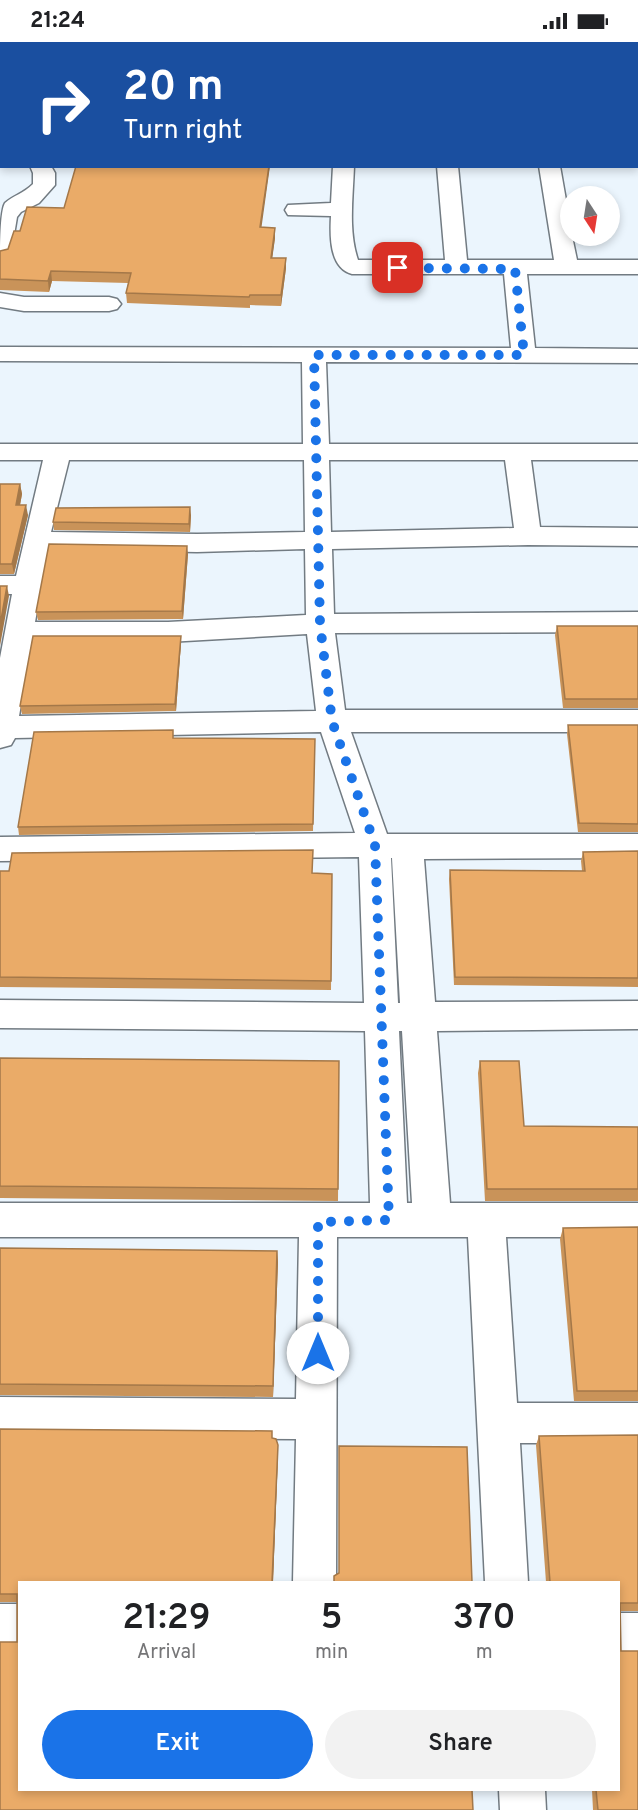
<!DOCTYPE html>
<style>
:root{--surface:#fff;--page:#f2f2f2;--text:#202124;--muted:#757577;--accent:#1a73e8}
body{margin:0;font-family:Overpass,sans-serif;background:var(--page);color:var(--text);height:100vh;display:flex;flex-direction:column;font-size:22px;white-space:nowrap}
*{box-sizing:border-box;margin:0}
p{font-size:20px;color:var(--muted)}
.icon{flex:none;width:33px;height:33px;fill:none;stroke:currentColor;stroke-width:2;stroke-linecap:round;stroke-linejoin:round}
.map{position:relative;flex:1;overflow:hidden}
.panel{position:absolute;left:18px;top:1539px;width:602px;height:210px;display:flex;flex-direction:column;background:var(--surface);border-radius:0px;box-shadow:0 3px 9px #0003}
.panel>*{flex:none}
.banner{position:absolute;left:0px;top:0px;width:639px;height:126px;box-shadow:0 3px 9px #0003;background:#1a4fa0;color:#fff;overflow:hidden}
.needle{width:39px;rotate:168deg}
.fabs{position:absolute;left:560px;top:144px;display:grid;gap:12px}
.fabs a{display:grid;place-items:center;width:60px;height:60px;border-radius:50%;background:var(--surface);box-shadow:0 3px 9px #0003;font-size:30px}
.pin{position:absolute;display:grid;place-items:center;width:51px;height:51px;color:#fff;margin:-26px;border-radius:12px;box-shadow:0 3px 9px #0006}
.me{position:absolute;width:66px;margin:-33px;rotate:0deg;stroke-linejoin:round;filter:drop-shadow(0 0 4px #0008)}
.turn{display:flex;align-items:center;gap:21px;height:126px;padding:0 24px;font-size:27px}
.turn .icon{width:78px;height:78px;stroke-width:2.5}
.turn b{display:block;font-size:42px;line-height:51px}
.eta{display:flex;justify-content:space-evenly;align-items:center;height:102px;text-align:center}
.eta b{font-size:36px;font-weight:600;line-height:42px}
.cta{display:flex;gap:12px;margin-top:auto;padding:12px 24px}
.cta a{flex:1;height:69px;border-radius:36px;background:var(--accent);color:#fff;font-size:24px;font-weight:600;line-height:69px;text-align:center}
.cta a+a{background:var(--page);color:var(--text)}
.status{display:flex;justify-content:space-between;align-items:center;height:42px;padding:0 30px;background:var(--surface);direction:ltr}
.status svg{height:16px;fill:currentColor}
.map>svg:first-child{display:block}
</style>
<div class="status"><b>21:24</b><svg viewBox="0 0 49 12"><path d="M0 12V9h3v3zM5 12V6h3v6zM10 12V3h3v9zM15 12V0h3v12zM26 1h20v11H26zM47 4h2v5h-2z"/></svg></div>
<div class="map">
<svg width="638" height="1768" viewBox="0 0 638 1768">
<rect width="100%" height="100%" fill="#ebf5fd"/>
<g fill="none" stroke-linecap="round" stroke-linejoin="round">
<g stroke="#727b82" stroke-width="3">
<path id="minor" d="M0,0H9L10,2H2L0,10Z
M468,0H488V2H468Z
M30,124H51L55,131V143L39,161L21,170L17,175L11,211L8,216L0,218C0,205 0,169 5,161C14,153 23,152 33,142V131Z
M333,124H354C353,155 348,189 358,218H445L437,124H458L467,218H554L539,124H560L570,181V194H572L577,218H638V232H527L535,306L638,307V321L326,320L329,402H638V418H531L540,485L638,486V504L528,503L332,507L334,572L638,570V590L335,591L345,668H638V690H351L387,792H638V816L424,817L435,960L638,959V987L437,989L450,1161H638V1195H506L517,1361H638V1401H520L528,1540H485L468,1195H337L336,1540H293L296,1397L0,1395V1355L296,1357L299,1195H0V1161H370L365,989L0,986V958L364,961L359,815L0,819V795L355,791L321,690L15,696L11,703L0,706V616L12,552H0V534H16L43,418H0V402H303L302,320L0,319V305L511,306L504,232H352C329,226 330,193 331,174L288,173L285,168L288,163L331,161ZM69,418H304L305,490L197,492L51,490ZM329,418H505L514,486L331,490ZM48,507L197,510L305,507L306,573L168,580H35ZM307,592L316,669L19,674L32,599L168,600ZM391,816H392L400,961H398ZM399,989H402L412,1161H407Z
M0,251L24,255H109L117,257L121,262L117,267L109,269H24L0,265Z
M0,1562H20V1606H0Z
M618,1571H638V1615H618Z
M499,1748H545L546,1768H500Z"/>
</g>
<use href="#minor" fill="#fff" fill-rule="evenodd"/>
</g>
<path fill="#c99359" d="M11,0H184V2H12Z
M64,166L262,185L275,196L272,216H286V226L281,264L250,263V266L127,261L126,251L128,241L52,239L49,250L0,248V209L8,207L20,189Z
M0,442H20L22,452L20,463L28,473L14,532H0Z
M191,473L190,490L54,488L53,480Z
M188,512L183,577L38,578L36,570Z
M557,584H638V666H563L555,593Z
M181,594V601L176,669L22,672L20,664Z
M568,683H638V790H578L567,692Z
M174,696L315,697L313,789L19,793L18,785Z
M638,809V945L454,943L449,837L450,828L582,829L581,819L583,810Z
M0,829L332,832L331,948L0,945Z
M0,1016L339,1019L338,1159L0,1156Z
M480,1019L524,1084L638,1085V1159H485L478,1031Z
M638,1185V1359H574L560,1197L563,1186Z
M0,1206L277,1209L278,1220L273,1355L0,1353Z
M0,1387L272,1397L278,1403V1413L273,1540H20L17,1600V1560H0Z
M638,1393V1569H620L621,1609L638,1768H593L592,1748H618V1540H546L536,1403L539,1394Z"/>
<path fill="#a47849" d="M269,124H270L260,196V185Z
M275,186V196L271,226V216Z
M286,216V226L281,264V253Z
M51,229L52,239L49,250L48,239Z
M20,442L22,452L18,474L16,463Z
M26,463L28,473L14,532L12,522Z
M190,465L191,473L190,490L189,482Z
M187,504L188,512L183,577L182,569Z
M7,544L9,554L0,604V583Z
M181,594V601L176,669L175,662Z
M277,1209L278,1220L273,1355V1344Z
M278,1403V1413L273,1540H272Z"/>
<path fill="#eaab68" stroke="#a47849" stroke-width="1.5" d="M57,0H184L183,2H57Z
M76,124H269L260,185L275,186L271,216H286L281,253H250L249,255L126,251L131,231L51,229L48,239L0,237V209L8,207L14,189H20L27,165L64,166Z
M0,442H20L16,463H26L12,522H0Z
M190,465L189,482L53,480L56,466Z
M49,502L187,504L182,569L36,570Z
M0,544H7L0,583Z
M557,584H638V657H565Z
M33,594H181L175,662L20,664Z
M568,683H638V782L579,781Z
M173,688V696L315,697L313,782L18,785L34,690Z
M313,808L312,831L332,832L331,939L0,935V829H9L12,811Z
M638,809V936L455,935L450,828L585,829L583,810Z
M0,1016L339,1019L338,1147L0,1144Z
M480,1019H519L524,1084L638,1085V1147H487Z
M638,1185V1349H577L563,1186Z
M0,1206L277,1209L273,1344L0,1342Z
M0,1387L272,1389V1396L276,1397L278,1403L272,1540H20V1748H472L473,1768H0V1600H17V1552H0Z
M638,1393V1561H620L621,1609H638V1768H598L596,1748H618V1540H550L539,1394Z
M339,1404L467,1405L472,1540H334V1534L339,1531Z"/>
<g fill="none" stroke-linecap="round" stroke-linejoin="round">
<path stroke="#1a73e8" stroke-width="10" stroke-dasharray="0 18" d="M318,1311V1180L389,1178L375,803L332,679L320,582L314,313H524L515,227L398,226"/>
</g>
</svg>
<div class="fabs">
<a><svg class="needle" viewBox="-14 -14 28 28"><path d="M0-13l5 13h-10z" fill="#e53935"/><path d="M0 13l5-13h-10z" fill="#757577"/></svg></a>
</div>
<div class="pin" style="left:398px;top:226px;background:#d93025"><svg class="icon" aria-label="arrive" viewBox="0 0 24 24"><path d="M6 21V4h12l-3 4 3 4H6"/></svg></div>
<svg class="me" style="left:318px;top:1311px" viewBox="-20 -20 40 40"><circle r="19" fill="#fff"/><path d="M0-13L10 11 0 6-10 11z" fill="#1a73e8"/></svg>
<div class="banner">
<div class="turn"><svg class="icon" aria-label="right" viewBox="0 0 24 24"><path d="M7 20v-9h11M14 6l5 5-5 5"/></svg><div><b>20 m</b>Turn right</div></div>
</div>
<section class="panel">
<div class="eta">
<div><b>21:29</b><p>Arrival</p></div>
<div><b>5</b><p>min</p></div>
<div><b>370</b><p>m</p></div>
</div>
<div class="cta"><a>Exit</a><a>Share</a></div>
</section>
</div>
